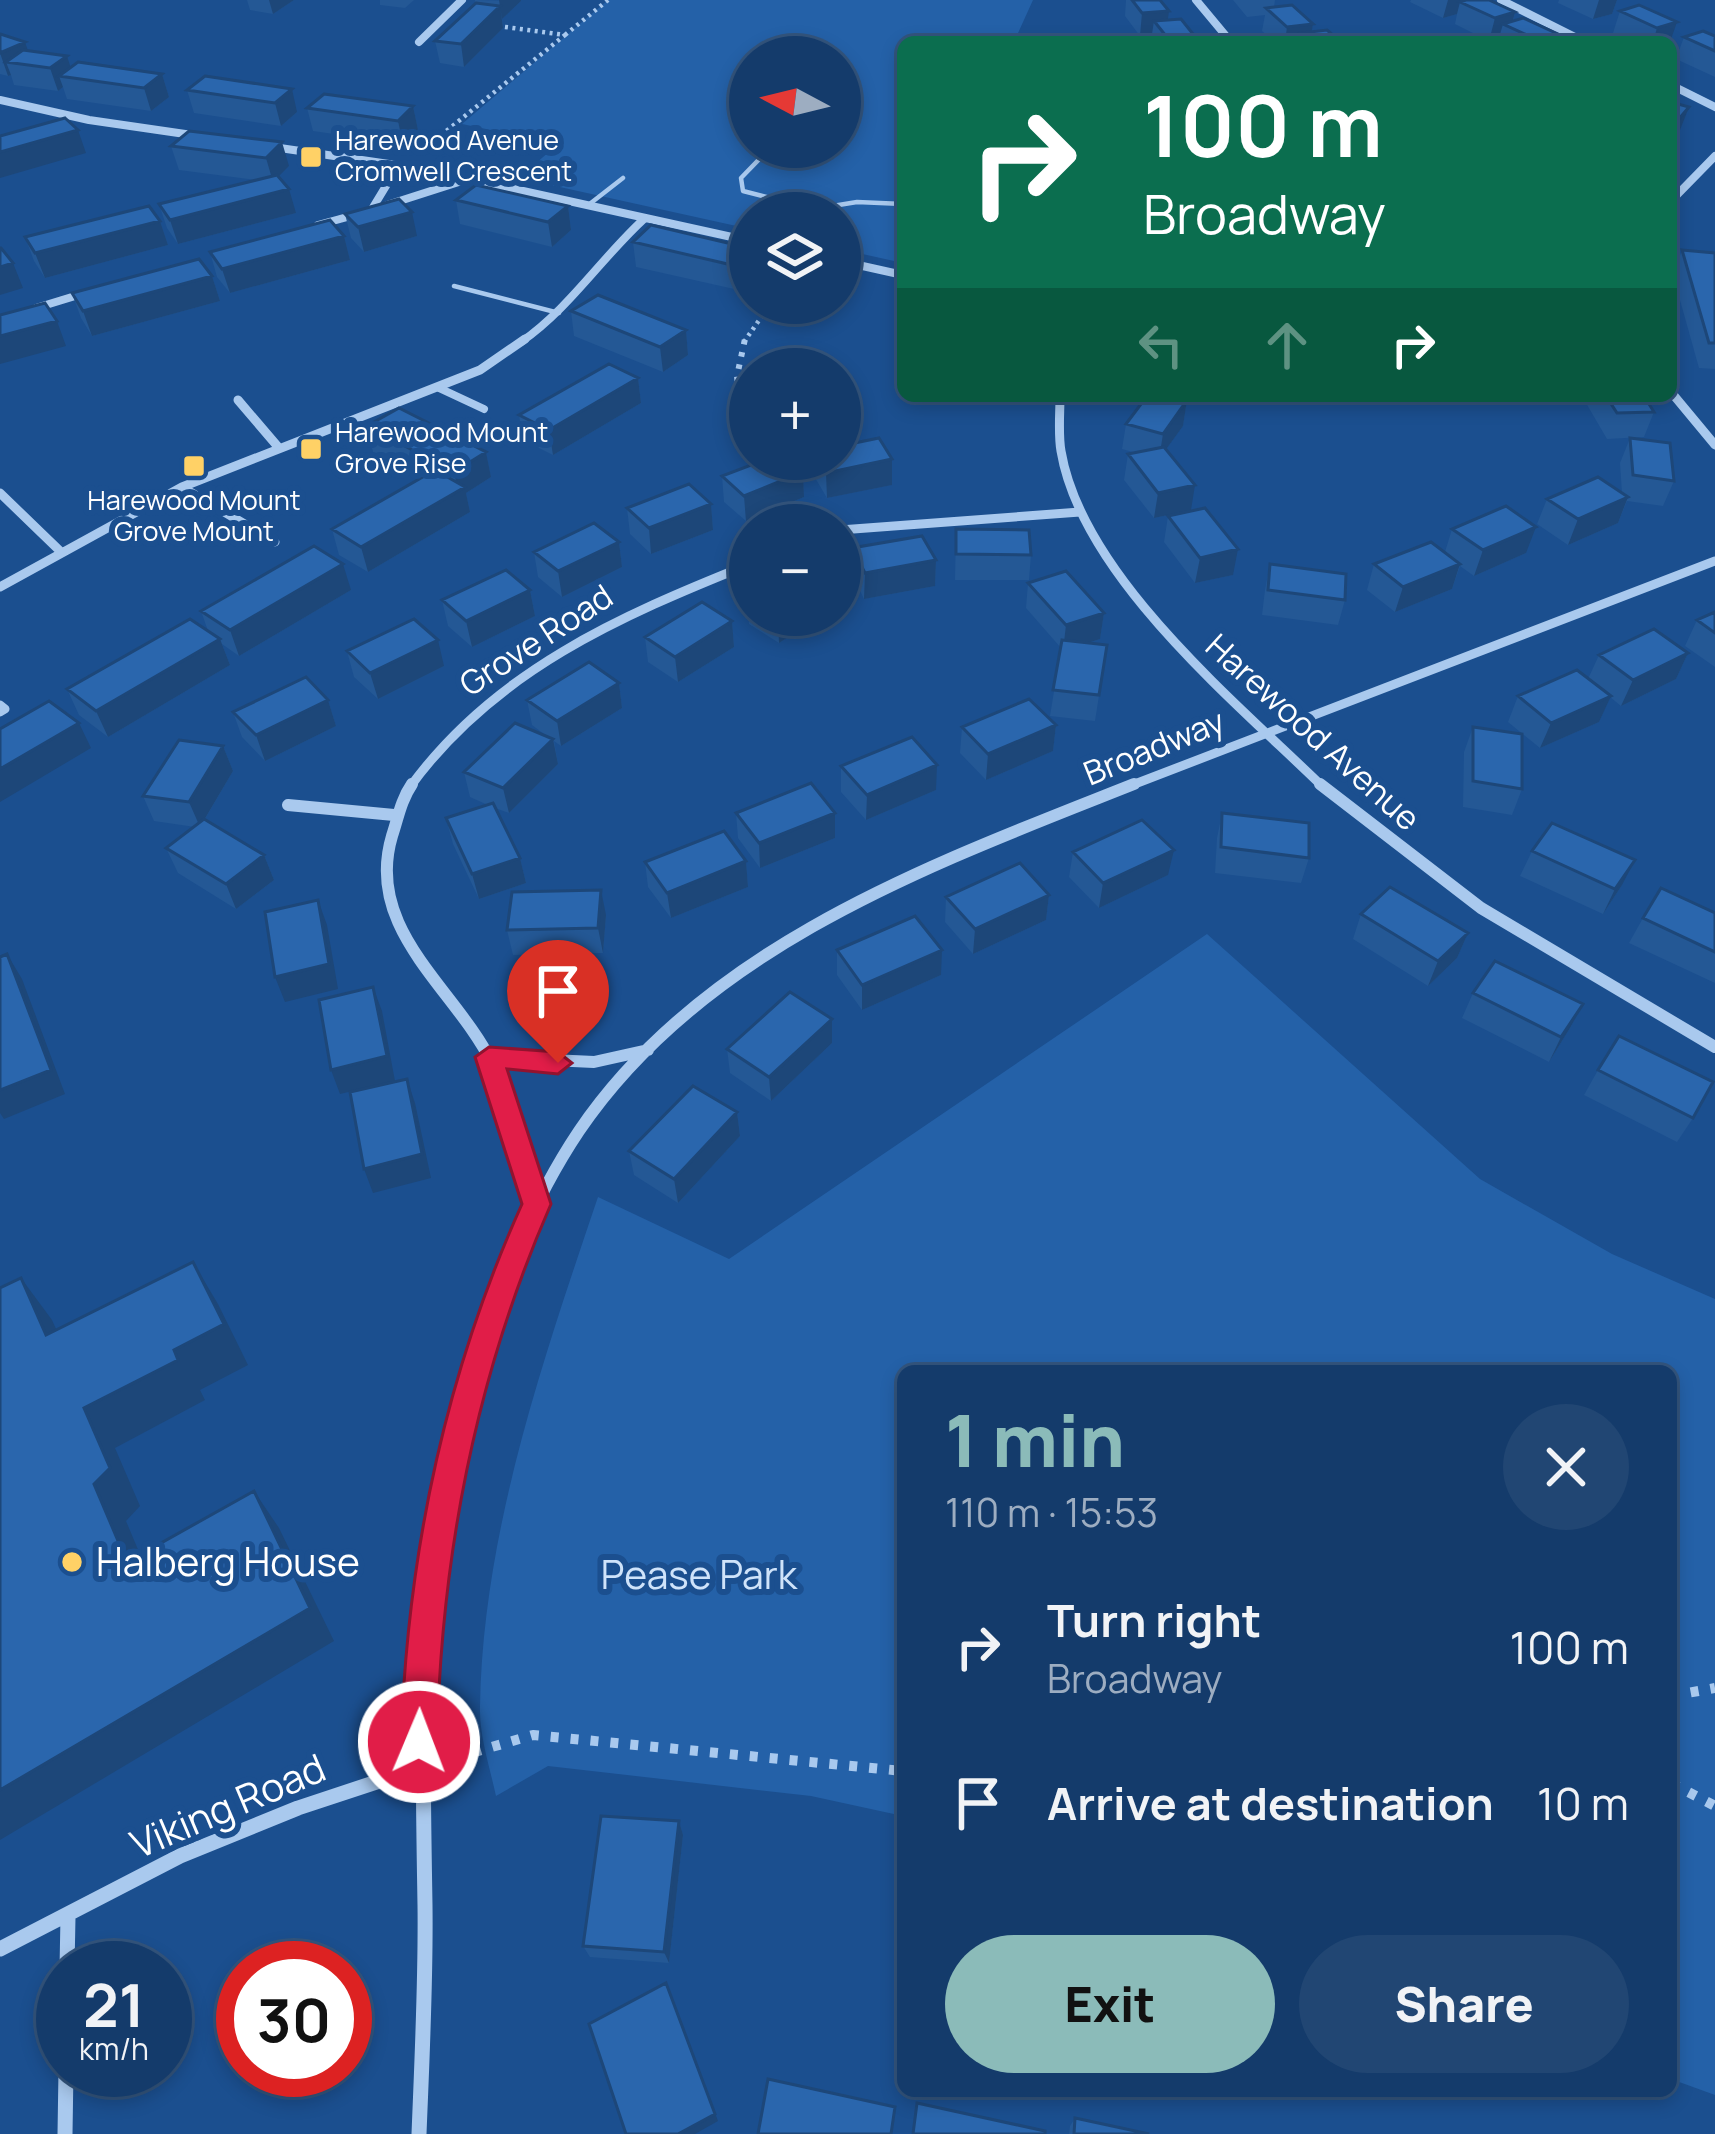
<!DOCTYPE html>
<meta charset="utf-8">
<style>
:root{--surface:#143b6b;--page:#214673;--text:#f1f3f6;--muted:#9dadc1;--line:#33557e;--accent:#8bbbb9}
body{margin:0;font-family:Manrope,sans-serif;background:var(--page);color:var(--text);height:100vh;display:flex;flex-direction:column;font-size:45px;white-space:nowrap}
*{box-sizing:border-box;margin:0}
p{font-size:39px;color:var(--muted)}
.icon{flex:none;width:66px;height:66px;fill:none;stroke:currentColor;stroke-width:2;stroke-linecap:round;stroke-linejoin:round}
.map{position:relative;flex:1;overflow:hidden}
.sheet{position:absolute;left:897px;top:1365px;width:780px;height:732px;display:flex;flex-direction:column;background:var(--surface);border-radius:18px;box-shadow:0 6px 18px #0003,0 0 0 3px var(--line)}
.sheet>*{flex:none}
.top-card{position:absolute;left:897px;top:36px;width:780px;height:366px;border-radius:18px;box-shadow:0 6px 18px #0003,0 0 0 3px var(--line);background:#0b6e4f;color:#fff;overflow:hidden}
.needle{width:78px;rotate:277deg}
.controls{position:absolute;left:729px;top:36px;display:grid;gap:24px}
.controls a{display:grid;place-items:center;width:132px;height:132px;border-radius:50%;background:var(--surface);box-shadow:0 6px 18px #0003,0 0 0 3px var(--line);font-size:60px}
.speed{position:absolute;left:36px;top:1941px;display:flex;gap:24px;font-size:60px;font-weight:700;text-align:center}
.speed>*{display:grid;place-content:center;width:156px;height:156px;border-radius:50%;background:var(--surface);box-shadow:0 6px 18px #0003,0 0 0 3px var(--line);line-height:1}
.speed small{font-size:30px;font-weight:400}
.speed .limit{border:18px solid #d22;background:#fff;color:#111}
.pin{position:absolute;display:grid;place-items:center;width:102px;height:102px;color:#fff;margin:-123px -51px;border-radius:50% 50% 50% 0;rotate:-45deg;box-shadow:0 0 12px #0007}
.pin .icon{rotate:45deg}
.me{position:absolute;width:132px;margin:-66px;rotate:1deg;stroke-linejoin:round;filter:drop-shadow(0 0 9px #0008)}
.turn{display:flex;align-items:center;gap:42px;height:252px;padding:0 48px;font-size:54px}
.turn .icon{width:156px;height:156px;stroke-width:2.5}
.turn b{display:block;font-size:84px;line-height:102px}
.lanes{display:flex;align-items:center;height:114px;padding:0 48px;background:#0003;justify-content:center;gap:60px;direction:ltr}
.lanes .off{opacity:.35}
.round{display:grid;place-items:center;flex:none;width:126px;height:126px;border-radius:63px;background:var(--page)}
.head{display:flex;align-items:center;justify-content:space-between;height:204px;padding:0 48px}
h1{font-size:72px;font-weight:800;line-height:90px;color:var(--accent)}
.cta{display:flex;gap:24px;margin-top:auto;padding:24px 48px}
.cta a{flex:1;height:138px;border-radius:72px;background:var(--accent);color:#111;font-size:48px;font-weight:800;line-height:138px;text-align:center}
.cta a+a{background:var(--page);color:var(--text)}
ul{padding:0;list-style:none}
li{display:flex;align-items:center;gap:36px;height:156px;padding:0 48px}
li div{flex:1}
li b{display:block;font-size:45px}
li em{font-style:normal}
.map>svg:first-child{display:block}
</style>
<div class="map">
<svg width="1715" height="2134" viewBox="0 0 1715 2134">
<rect width="100%" height="100%" fill="#1b4f8f"/>
<path fill="#2461a8" fill-rule="evenodd" d="M608,0H1033L1014,42H903V263L840,249V213H750V229L519,178L558,144L462,124ZM750,57H840V147H750Z
M1207,934L1480,1179L1612,1254L1715,1299V2095L1671,2079V1371H903V1816L811,1796L548,1766L496,1796C490,1768 479,1735 480,1706C483,1532 543,1360 598,1197L729,1259Z"/>
<g fill="none" stroke-linecap="round" stroke-linejoin="round">
<path stroke="#a9c9ee" stroke-width="4.5" stroke-dasharray="3 4.5" stroke-linecap="butt" d="M565,35L608,0
M429,145L565,35L498,26
M744,342L771,303"/>
<path stroke="#a9c9ee" stroke-width="6" stroke-dasharray="4.5 8" stroke-linecap="butt" d="M740,406L737,376L745,339"/>
<path stroke="#a9c9ee" stroke-width="10" stroke-dasharray="8 12" stroke-linecap="butt" d="M1671,1696L1715,1688
M454,1758L533,1735L903,1771
M1671,1783L1715,1806"/>
<path stroke="#a9c9ee" stroke-width="4.5" d="M771,147L741,178L743,191L810,208
M587,206L623,178
M808,210L857,202L903,204
M454,286L559,313"/>
<path stroke="#a9c9ee" stroke-width="8" d="M439,388L484,409"/>
<path stroke="#a9c9ee" stroke-width="8" d="M1196,0L1231,42
M1501,0L1585,42
M419,42L462,0
M1671,85L1715,107
M0,100L89,120L199,136
M273,147L423,169L750,241
M1671,201L1715,156
M387,205L465,180
M372,209L389,181L386,164
M318,225L362,213
M840,261L903,275
M36,308L85,293
M521,342C569,309 602,257 645,218"/>
<path stroke="#a9c9ee" stroke-width="9" d="M1671,392L1715,445
M1060,396C1060,414 1058,434 1061,451C1082,576 1236,702 1323,787
M238,400L279,448
M182,487L275,542
M0,493L60,551
M840,530L1080,512
M0,587L182,487L480,370L525,339
M0,705L5,709L0,712
M410,787C494,671 620,616 750,564
M1127,787L1715,561"/>
<path stroke="#a9c9ee" stroke-width="12" d="M412,784C401,800 398,818 392,836C364,930 455,988 492,1063C514,1107 522,1157 536,1204
M1320,784L1481,908L1715,1047
M288,805L394,815
M489,1057L594,1062L648,1050
M472,1371C499,1287 530,1204 579,1131C705,945 935,863 1134,784"/>
<path stroke="#a9c9ee" stroke-width="15" d="M0,1949L180,1856L298,1808L419,1768
M67,1968L68,1917
M65,2134L66,2070
M419,2134C422,2058 426,1981 425,1905C422,1722 417,1545 473,1368"/>
</g>
<path fill="#245895" d="M247,0H294L273,14L250,10Z
M380,0H414L405,8L380,5Z
M475,0L521,1L502,19L503,28L464,67L440,63L435,41L475,3Z
M1126,0H1160L1168,20L1197,39V42H1151L1152,34L1140,36L1125,16Z
M1233,0H1275L1274,7L1313,24L1311,32L1341,42H1275L1262,31L1265,15L1247,17Z
M1411,0H1489L1515,12L1513,21L1558,42H1498L1499,38L1489,41L1455,24L1457,14L1443,18L1410,2Z
M1559,0H1617L1612,14L1593,19L1558,3Z
M1639,5L1670,42H1631L1613,33L1620,11Z
M0,34L28,51L70,67L162,74L169,97L151,111L67,99L63,87L58,91L14,85L11,75L8,76L0,74Z
M1715,36V77L1676,59L1684,37Z
M205,76L297,112L281,126L194,113L187,90Z
M413,106L418,130L403,144L313,131L307,108Z
M189,131L289,166L278,176L296,213L178,244L167,228L159,204L256,180L179,170L171,146Z
M456,200L568,206L571,230L552,247L460,224Z
M345,214L417,236L364,252L351,238Z
M160,221L168,245L45,278L34,261L25,237Z
M344,236L350,260L230,293L217,277L210,252Z
M633,242L749,248L750,273L734,289L636,267Z
M1682,250L1715,253V369L1699,368L1673,275Z
M212,276L220,301L92,336L81,318L72,293Z
M571,311L686,330L688,355L663,372L574,336Z
M638,378L641,403L553,455L523,440L519,415Z
M1588,396H1644L1654,412L1644,437L1607,439L1586,403Z
M1187,400L1183,426L1166,449L1191,510L1154,518L1124,480L1128,454L1136,453L1122,449L1126,424Z
M367,426L486,452L491,477L466,493L470,512L368,572L339,555L332,529L422,478L373,452Z
M1630,438L1674,481L1663,506L1627,501L1618,523L1568,545L1537,524L1547,499L1622,493L1620,463Z
M814,459H840L892,485L827,498L814,476Z
M803,472L804,497L746,521L724,502L722,476Z
M711,504L713,530L651,554L630,534L627,508Z
M1168,516L1233,575L1195,583L1164,542Z
M956,529L1031,555L1029,580H955Z
M1452,529L1526,553L1474,576L1460,566L1452,589L1395,612L1367,590L1374,564L1445,552Z
M619,542L622,567L562,597L538,577L534,552Z
M852,548L936,560L935,586L864,599L852,574Z
M1270,564L1345,600L1338,625L1262,615L1265,590Z
M1028,583L1104,613L1100,639L1088,643L1107,645L1095,721L1050,716L1061,648L1026,608Z
M351,590L239,656L222,644L230,665L108,737L79,715L67,689L208,631L201,611Z
M530,590L535,616L472,647L448,626L442,600Z
M750,596V615H822L779,643L749,624L747,598Z
M1715,612V667L1685,646L1697,620Z
M732,621L734,647L678,682L648,662L645,637Z
M347,651L444,666L378,699L354,677Z
M1688,653L1676,679L1621,706L1610,697L1599,722L1540,748L1508,722L1518,696L1588,679L1599,655Z
M619,683L622,708L561,746L554,741L558,764L509,813L495,808L520,858L526,883L479,899L453,844L446,818L488,805L470,797L464,772L548,737L532,725L527,700Z
M328,700L336,726L265,761L242,737L233,712Z
M1056,725L1053,751L986,780L960,753L962,727Z
M1473,727L1522,789L1512,815L1463,807L1464,752Z
M223,746L233,771L205,819L264,855L274,880L236,909L178,873L166,848L195,827L154,821L143,796Z
M841,766L936,790L866,820L841,792Z
M736,813L835,838L760,868L738,838Z
M1222,813L1309,858L1301,883L1215,873L1217,838Z
M1532,851L1622,885L1603,914L1520,876Z
M1073,852L1168,875L1099,908L1069,877Z
M746,861L748,887L671,918L648,887L645,862Z
M1049,895L1046,920L973,954L945,922L946,897Z
M1715,913V983L1629,943L1643,918Z
M1361,914L1468,933L1457,958L1428,986L1353,939Z
M606,915L603,953L513,955L507,930Z
M837,950L941,975L862,1010L837,975Z
M1473,993L1583,1004L1570,1028L1549,1062L1462,1018Z
M832,1019V1043L771,1101L730,1073L727,1049Z
M1598,1070L1693,1118L1677,1142L1584,1095Z
M737,1112L740,1136L678,1203L634,1175L629,1151Z
M679,1821L683,1835L669,1963L590,1957L583,1946Z
M1075,2118L1149,2134H1069L1070,2126Z"/>
<path fill="#1d4779" d="M269,0H294L273,14Z
M499,0H521V1L502,19Z
M1448,0H1466L1460,2L1457,14L1443,18Z
M1599,0H1617L1612,14L1593,19Z
M500,6L503,28L464,67L461,44Z
M1169,11L1166,33L1154,21L1152,34L1140,36L1142,13Z
M1515,12L1511,28L1503,24L1499,38L1489,41L1495,18Z
M1677,22L1670,42H1653L1657,28Z
M1313,24L1310,41L1301,33L1300,42H1285L1287,27Z
M1560,35L1558,42L1540,41Z
M25,42L33,65L6,62L11,75L8,76L0,53Z
M67,56L74,78L59,76L63,87L58,91L50,68Z
M162,74L169,97L151,111L144,88Z
M292,89L297,112L281,126L275,103Z
M413,106L418,130L403,144L398,121Z
M1689,107L1680,130L1671,142L1673,126Z
M78,130L86,153L0,178V152Z
M282,142L289,166L273,182L266,158Z
M289,189L296,213L178,244L170,220Z
M568,206L571,230L552,247L548,222Z
M412,212L417,236L364,252L358,227Z
M160,221L168,245L45,278L35,253Z
M344,236L350,260L230,293L222,269Z
M749,248L750,273L734,289L732,265Z
M13,263L23,288L0,295V267Z
M212,276L220,301L92,336L83,311Z
M57,321L66,346L0,364V336Z
M686,330L688,355L663,372L660,347Z
M638,378L641,403L553,455L549,430Z
M1187,400L1183,426L1159,459L1163,434Z
M486,452L491,477L466,493L470,512L368,572L361,547L458,491L454,472Z
M892,459V485L827,498L826,473Z
M803,472L804,497L746,521L744,496Z
M1195,485L1191,510L1154,518L1158,493Z
M1628,497L1618,523L1568,545L1578,519Z
M711,504L713,530L651,554L649,528Z
M1536,527L1526,553L1474,576L1483,550Z
M619,542L622,567L562,597L558,571Z
M1238,549L1233,575L1195,583L1200,558Z
M936,560L935,586L864,599L865,573Z
M343,564L351,590L239,656L230,630Z
M1460,564L1452,589L1395,612L1403,587Z
M530,590L535,616L472,647L466,621Z
M1104,613L1100,639L1063,651L1066,625Z
M781,615H822L779,643L778,617Z
M732,621L734,647L678,682L675,657Z
M220,639L230,665L108,737L96,711Z
M438,640L444,666L378,699L370,673Z
M1688,653L1676,679L1621,706L1633,680Z
M619,683L622,708L561,746L557,721Z
M1611,696L1599,722L1540,748L1551,723Z
M328,700L336,726L265,761L256,735Z
M79,723L91,748L0,802V769Z
M1056,725L1053,751L986,780L988,754Z
M553,739L558,764L509,813L503,788Z
M223,746L233,771L200,827L189,802Z
M937,765L936,790L866,820L867,795Z
M835,813V838L760,868L759,843Z
M1174,850L1168,875L1099,908L1103,883Z
M264,855L274,880L236,909L226,884Z
M520,858L526,883L479,899L472,874Z
M1635,860L1622,885L1603,914L1615,889Z
M746,861L748,887L671,918L667,893Z
M601,890L606,915L603,953L598,928Z
M1049,895L1046,920L973,954L975,929Z
M318,900L327,925L338,989L285,1002L275,977Z
M1468,933L1457,958L1428,986L1438,961Z
M942,950L941,975L862,1010V985Z
M7,954L22,979L65,1094L4,1119L0,1113V1090Z
M373,987L382,1011L395,1081L340,1094L331,1070Z
M1583,1004L1570,1028L1549,1062L1561,1037Z
M832,1019V1043L771,1101L769,1077Z
M407,1079L415,1103L431,1178L373,1193L364,1169Z
M737,1112L740,1136L678,1203L674,1179Z
M193,1262L218,1304L248,1365L200,1390L205,1400L115,1448L140,1506L126,1521L158,1597L127,1562L94,1484L84,1408L174,1350Z
M21,1278L52,1320L77,1376L46,1335Z
M254,1491L279,1528L334,1641L0,1840V1790Z
M679,1821L683,1835L669,1963L664,1952Z
M666,1983L718,2121L695,2134H678Z"/>
<path fill="#2a66ad" stroke="#1d4779" stroke-width="3" d="M1132,0H1160L1169,11L1142,13Z
M1466,0H1489L1515,12L1495,18L1460,2Z
M476,3L500,6L461,44L435,41Z
M1292,5L1313,24L1287,27L1266,8Z
M1639,5L1677,22L1657,28L1620,11Z
M1523,18L1560,35L1540,41L1503,24Z
M1181,19L1197,39L1170,41L1154,21Z
M1327,30L1341,42H1311L1301,33Z
M1703,31L1715,36V51L1684,37Z
M0,34L25,42L0,53Z
M23,50L67,56L50,68L6,62Z
M78,62L162,74L144,88L59,76Z
M205,76L292,89L275,103L187,90Z
M324,94L413,106L398,121L307,108Z
M1671,102L1689,107L1673,126H1671Z
M65,118L78,130L0,152V136Z
M189,131L282,142L266,158L171,146Z
M277,175L289,189L170,220L159,204Z
M476,185L568,206L548,222L456,200Z
M399,199L412,212L358,227L345,214Z
M149,206L160,221L35,253L25,237Z
M330,220L344,236L222,269L210,252Z
M651,225L749,248L732,265L633,242Z
M0,248H1L13,263L0,267Z
M1682,250L1715,253V343H1709Z
M199,259L212,276L83,311L72,293Z
M598,295L686,330L660,347L571,311Z
M45,303L57,321L0,336V315Z
M609,364L638,378L549,430L519,415Z
M1147,396H1171L1187,400L1163,434L1126,424Z
M1606,396H1644L1654,412L1617,413Z
M399,408L486,452L454,472L367,426Z
M879,438L892,459L826,473L818,459H840V446Z
M1630,438L1670,443L1674,481L1633,475Z
M1164,447L1195,485L1158,493L1128,454Z
M767,459H788L803,472L744,496L722,476Z
M435,470L465,487L361,547L332,529Z
M1598,477L1628,497L1578,519L1547,499Z
M689,484L711,504L649,528L627,508Z
M1506,506L1536,527L1483,550L1452,529Z
M1205,508L1238,549L1200,558L1168,516Z
M594,523L619,542L558,571L534,552Z
M956,529L1029,530L1031,555L956,554Z
M922,536L936,560L865,573L852,548Z
M1431,542L1460,564L1403,587L1374,564Z
M314,546L343,564L230,630L201,611Z
M1270,564L1346,574L1345,600L1268,590Z
M506,570L530,590L466,621L442,600Z
M1066,571L1104,613L1066,625L1028,583Z
M702,602L732,621L675,657L645,637Z
M1715,612V633L1697,620Z
M190,619L220,639L96,711L67,689Z
M414,619L438,640L370,673L347,651Z
M1654,629L1688,653L1633,680L1599,655Z
M1062,640L1107,645L1099,695L1053,690Z
M589,662L619,683L557,721L527,700Z
M1577,670L1611,696L1551,723L1518,696Z
M306,677L328,700L256,735L233,712Z
M1029,699L1056,725L988,754L962,727Z
M49,701L79,723L0,769V729Z
M515,723L553,739L503,788L464,772Z
M1473,727L1522,734V789L1473,781Z
M912,737L937,765L867,795L841,766Z
M179,740L223,746L189,802L143,796Z
M811,783L835,813L759,843L736,813Z
M493,803L520,858L472,874L446,818Z
M1222,813L1309,823V858L1221,847Z
M204,819L264,855L226,884L166,848Z
M1142,820L1174,850L1103,883L1073,852Z
M1552,823L1635,860L1615,889L1532,851Z
M724,831L746,861L667,893L645,862Z
M1020,863L1049,895L975,929L946,897Z
M1390,887L1468,933L1438,961L1361,914Z
M1661,888L1715,913V952L1643,918Z
M601,890L598,928L507,930L512,892Z
M318,900L329,964L275,977L265,912Z
M915,916L942,950L862,985L837,950Z
M7,954L51,1070L0,1090V957Z
M1495,961L1583,1004L1561,1037L1473,993Z
M373,987L387,1056L331,1070L319,1000Z
M790,992L832,1019L769,1077L727,1049Z
M1619,1036L1713,1082L1693,1118L1598,1070Z
M407,1079L422,1154L364,1169L350,1092Z
M693,1086L737,1112L674,1179L629,1151Z
M193,1262L224,1324L174,1350L178,1360L84,1408L110,1468L94,1484L127,1562L254,1491L310,1608L0,1790V1288L21,1278L46,1335Z
M601,1816L679,1821L664,1952L583,1946Z
M666,1983L715,2114L678,2134H626L589,2024Z
M768,2079L895,2107L891,2134H758Z
M917,2103L1045,2131V2134H913Z
M1075,2118L1149,2134H1074Z"/>
<path fill="#e11d48" stroke="#92132f" stroke-width="3" d="M489,1047L558,1052L572,1063L558,1074L507,1069L551,1204C476,1375 441,1556 437,1742L431,1755L419,1760L406,1755L401,1742C407,1556 445,1375 522,1204L475,1057Z"/>
<g fill="#ffd166" stroke="#1b4f8f" stroke-width="4.5">
<rect x="299" y="145" width="24" height="24" rx="6"/>
<rect x="299" y="437" width="24" height="24" rx="6"/>
<rect x="182" y="454" width="24" height="24" rx="6"/>
<circle cx="72" cy="1562" r="12"/>
</g>
<g text-anchor="middle" stroke-width="12" stroke-linejoin="round" paint-order="stroke">
<g font-size="27" fill="#fff" stroke="#1b4f8f" text-anchor="start">
<text x="335" y="150">Harewood Avenue<tspan x="335" dy="31">Cromwell Crescent</tspan></text>
<text x="335" y="442">Harewood Mount<tspan x="335" dy="31">Grove Rise</tspan></text>
<text x="194" y="510" text-anchor="middle">Harewood Mount<tspan x="194" dy="31">Grove Mount</tspan></text>
</g>
<g font-size="33" fill="#fff" stroke="#1b4f8f">
<text transform="translate(536 640) rotate(-33)" y="12">Grove Road</text>
<text transform="translate(1313 732) rotate(42)" y="12">Harewood Avenue</text>
<text transform="translate(1154 747) rotate(-22)" y="12">Broadway</text>
</g>
<g font-size="39" fill="#fff" stroke="#1b4f8f" text-anchor="start">
<text x="96" y="1576">Halberg House</text>
</g>
<g font-size="39" fill="#cfe3fa" stroke="#1b4f8f">
<text x="699" y="1589">Pease Park</text>
</g>
<g font-size="39" fill="#fff" stroke="#1b4f8f">
<text transform="translate(228 1806) rotate(-23)" y="14">Viking Road</text>
</g>
</g>
</svg>
<div class="controls">
<a><svg class="needle" viewBox="-14 -14 28 28"><path d="M0-13l5 13h-10z" fill="#e53935"/><path d="M0 13l5-13h-10z" fill="#9dadc1"/></svg></a>
<a><svg class="icon" aria-label="layers" viewBox="0 0 24 24"><path d="M12 4l9 5-9 5-9-5zM3 14l9 5 9-5"/></svg></a>
<a>+</a>
<a>−</a>
</div>
<div class="speed"><div>21<small>km/h</small></div><div class="limit">30</div></div>
<div class="pin" style="left:558px;top:1063px;background:#d93025"><svg class="icon" aria-label="arrive" viewBox="0 0 24 24"><path d="M6 21V4h12l-3 4 3 4H6"/></svg></div>
<svg class="me" style="left:419px;top:1742px" viewBox="-20 -20 40 40"><circle r="17" fill="#e11d48" stroke="#fff" stroke-width="3"/><path d="M0-11L8 9 0 5-8 9z" fill="#fff"/></svg>
<div class="top-card">
<div class="turn"><svg class="icon" aria-label="right" viewBox="0 0 24 24"><path d="M7 20v-9h11M14 6l5 5-5 5"/></svg><div><b>100 m</b>Broadway</div></div>
<div class="lanes"><svg class="icon off" aria-label="left" viewBox="0 0 24 24"><path d="M17 20v-9H6M10 6l-5 5 5 5"/></svg><svg class="icon off" aria-label="ahead" viewBox="0 0 24 24"><path d="M12 20V5M6 11l6-6 6 6"/></svg><svg class="icon" aria-label="right" viewBox="0 0 24 24"><path d="M7 20v-9h11M14 6l5 5-5 5"/></svg></div>
</div>
<section class="sheet">
<div class="head"><div><h1>1 min</h1><p>110 m · 15:53</p></div><a class="round"><svg class="icon" aria-label="close" viewBox="0 0 24 24"><path d="M6 6l12 12M18 6L6 18"/></svg></a></div>
<ul>
<li><svg class="icon" aria-label="right" viewBox="0 0 24 24"><path d="M7 20v-9h11M14 6l5 5-5 5"/></svg><div><b>Turn right</b><p>Broadway</p></div><em>100 m</em></li>
<li><svg class="icon" aria-label="arrive" viewBox="0 0 24 24"><path d="M6 21V4h12l-3 4 3 4H6"/></svg><div><b>Arrive at destination</b></div><em>10 m</em></li>
</ul>
<div class="cta"><a>Exit</a><a>Share</a></div>
</section>
</div>
